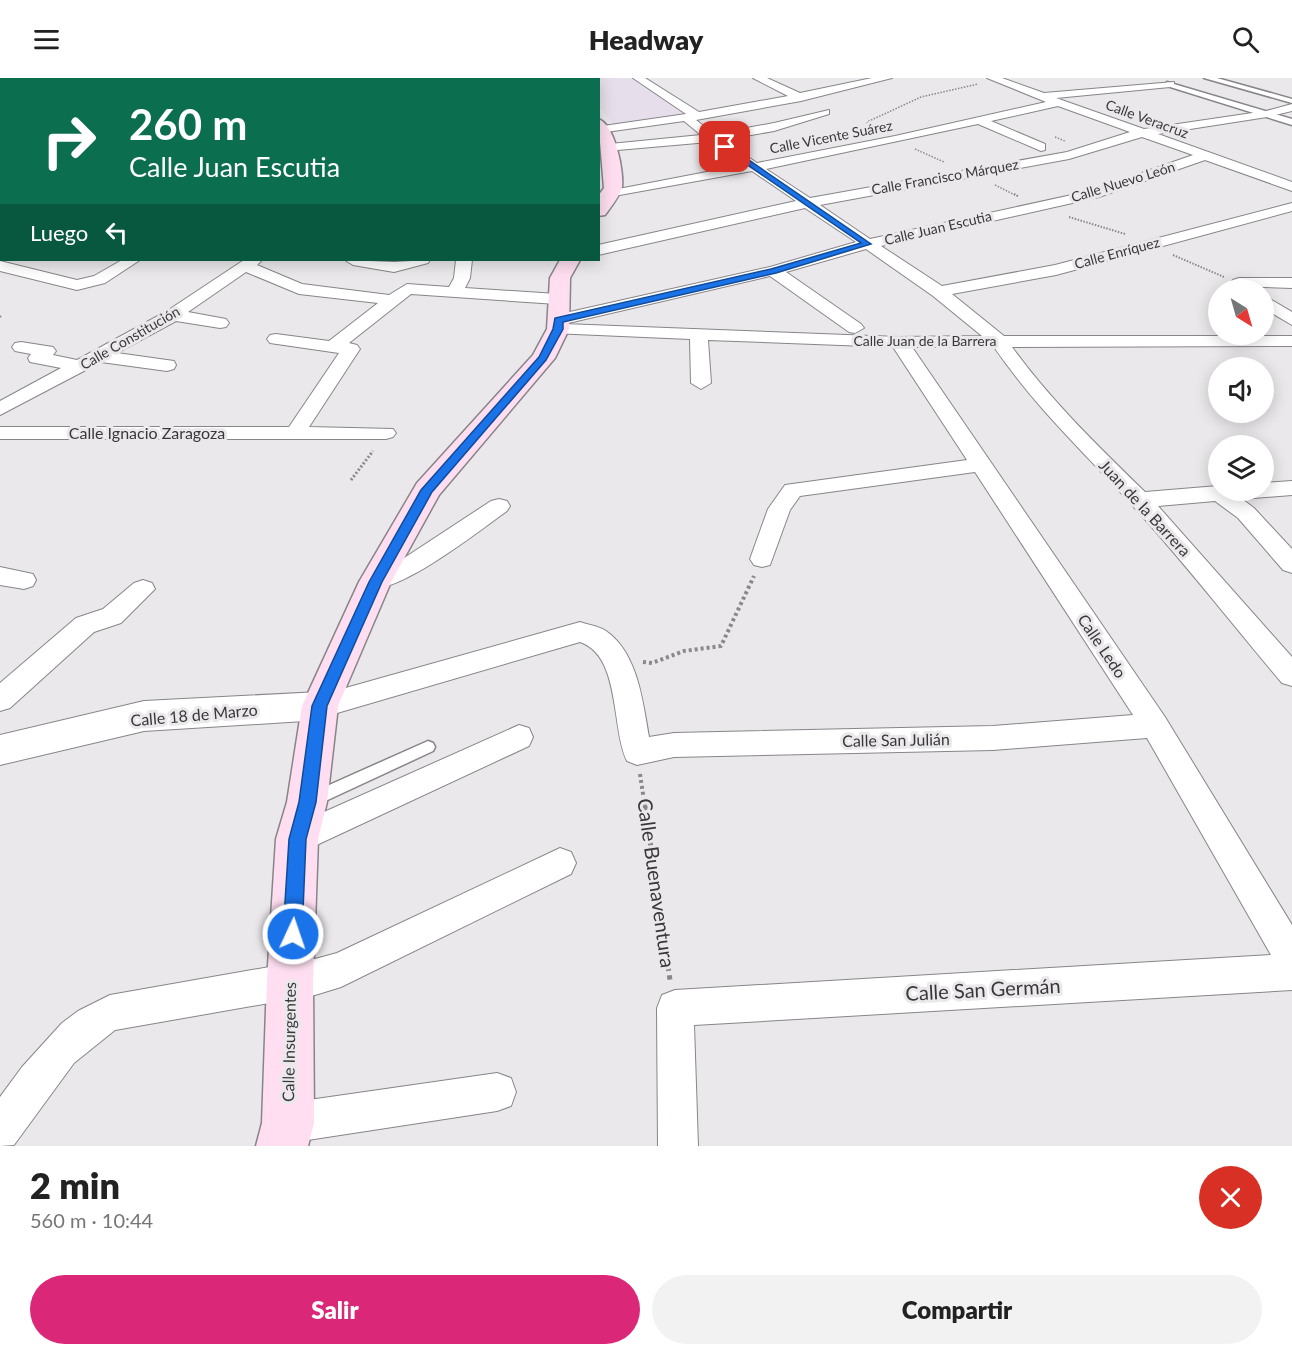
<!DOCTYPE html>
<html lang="es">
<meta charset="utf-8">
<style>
:root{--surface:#fff;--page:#f2f2f2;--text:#222;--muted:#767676;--accent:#db2777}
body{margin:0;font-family:Lato,sans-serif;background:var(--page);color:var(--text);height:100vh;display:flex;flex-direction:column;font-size:22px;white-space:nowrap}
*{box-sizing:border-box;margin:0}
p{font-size:20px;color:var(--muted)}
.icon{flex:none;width:33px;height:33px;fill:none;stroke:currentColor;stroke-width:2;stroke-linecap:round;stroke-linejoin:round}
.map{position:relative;height:1068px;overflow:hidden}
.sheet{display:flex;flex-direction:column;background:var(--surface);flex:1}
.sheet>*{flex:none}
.banner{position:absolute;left:0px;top:0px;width:600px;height:183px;box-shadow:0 3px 15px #0003;background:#0b6e4f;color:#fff;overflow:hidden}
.needle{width:39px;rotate:143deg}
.controls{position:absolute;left:1208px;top:201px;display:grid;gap:12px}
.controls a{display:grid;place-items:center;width:66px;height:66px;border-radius:50%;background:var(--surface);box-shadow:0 3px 15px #0003;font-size:30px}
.pin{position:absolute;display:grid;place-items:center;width:51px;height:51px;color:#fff;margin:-26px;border-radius:12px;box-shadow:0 3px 9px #0006}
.me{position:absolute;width:66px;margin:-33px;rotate:3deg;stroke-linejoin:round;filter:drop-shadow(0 0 4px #0008)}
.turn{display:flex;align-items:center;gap:21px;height:126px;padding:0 30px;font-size:27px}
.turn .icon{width:78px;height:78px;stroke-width:2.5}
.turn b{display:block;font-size:42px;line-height:51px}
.then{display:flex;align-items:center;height:57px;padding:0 30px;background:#0003;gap:12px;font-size:22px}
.round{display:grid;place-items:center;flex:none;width:63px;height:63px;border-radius:32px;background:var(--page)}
.headline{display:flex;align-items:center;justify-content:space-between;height:102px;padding:0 30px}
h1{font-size:36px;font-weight:800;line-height:45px}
.button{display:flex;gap:12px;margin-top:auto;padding:12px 30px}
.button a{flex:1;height:69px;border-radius:36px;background:var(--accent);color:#fff;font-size:24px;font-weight:800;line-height:69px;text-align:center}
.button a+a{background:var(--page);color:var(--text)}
header{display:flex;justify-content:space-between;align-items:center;height:78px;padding:0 30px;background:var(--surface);font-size:27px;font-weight:800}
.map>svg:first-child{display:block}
</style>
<header><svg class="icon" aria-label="menu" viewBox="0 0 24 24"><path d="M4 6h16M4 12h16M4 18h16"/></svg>Headway<svg class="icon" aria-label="search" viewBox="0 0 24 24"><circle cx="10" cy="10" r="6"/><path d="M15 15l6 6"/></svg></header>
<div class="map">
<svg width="1292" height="1068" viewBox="0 0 1292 1068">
<rect width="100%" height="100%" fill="#ebe8ec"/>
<path fill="#e6dfeb" d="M553,0H633L692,37L615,48L599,29L598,2Z"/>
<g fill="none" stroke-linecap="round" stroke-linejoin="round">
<g stroke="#878589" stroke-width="3">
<path id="service" d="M428,663L433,665L435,669L433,673L319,726L314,727L309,726L307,721L309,716Z"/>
</g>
<g stroke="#878589" stroke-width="3">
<path id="pedestrian" d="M1204,0H1217L1292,21V25Z
M1167,4L1292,41V47L1167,8Z"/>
</g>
<g stroke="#878589" stroke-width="2">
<path id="minor" d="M83,0H93L82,2Z
M290,0H300V2H290Z
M393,0H418L392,2Z
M633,0H645L699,34L788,18L753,0H767L800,15L872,0H892L801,23L696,42L714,56L774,45L829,32V36L774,53L723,62L757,85L895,58L1046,24L987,0H1002L1044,15L1174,4V8L1170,9L1056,20L1144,51L1266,33L1292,26V33L1267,39L1158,56L1292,104V113L1205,82L1099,119L881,168L942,208L1055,187L1292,125V133L1056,197L952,216L1004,258H1292V268L1012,269C1051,323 1098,368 1145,414L1218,408V412H1263V405L1292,403V417L1242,421L1254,430L1292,471V495L1283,492L1238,440L1215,423L1158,428L1292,579V608L1282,605C1232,546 1184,484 1132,427C1083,373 1036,330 994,269H912L1165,639L1292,847V912L694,947L698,1068H658L657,930L662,917L675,912L1271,877L1147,660L993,672L674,679L637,687L627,683C611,650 621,578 580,564L320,640L310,636L306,628L310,620L580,544C588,547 599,548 606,553C638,575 643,625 649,659L674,655L993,648L1133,637L975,394L800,418L790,432L770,487L762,489L754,487L750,481L768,431L785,407L967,382L893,269L708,262L711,305L701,311L691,305L690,261L552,255L549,251L555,246L549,242L552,238L770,189L856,164L805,130L598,177V167L796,123L752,93L603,120V114L608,113L743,87L709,64L606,73L604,70L610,66L701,57L684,43L599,55L598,50L603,48L686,36ZM1058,28L1130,54L1067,74L810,120L766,91L978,46L1041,73L1045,72V66L991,43ZM1142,59L1193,77L1090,113L870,161L820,127L1069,81ZM866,171L933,218L982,258L899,259L564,246L770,198L849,254L855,255L864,250L861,246L786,194Z
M0,36H2L0,44Z
M0,106H2V115H0Z
M122,182H140L105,205L77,212L0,193V183L77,202L94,198Z
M244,182H262L257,187L302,206L389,217L407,206L449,209L454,200L456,182H472L470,200L465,210L557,216L565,221L557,226L411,216L349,265L357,267L360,271L309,349L393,351L396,355L393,359L386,361H0V349H289L339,275L270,265L267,261L270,257L276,256L329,263L378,225L299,216L246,194L188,234L226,241L229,245L226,249L220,250L176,243L117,275L174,283L176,287L174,291L167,293L101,284L0,337V323L61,290L30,284L28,280L31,276L15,273L12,269L15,265L21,264L53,269L56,273L53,277L77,282L167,233Z
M345,182L394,184L430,182L428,185L394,194L353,187Z
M1239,200H1292V210L1233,208L1231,205L1233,202Z
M1263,217L1292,234V247L1263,230Z
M499,421L507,423L510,428L507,433C480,452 396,519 366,510L363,504L366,498L395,486L491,423Z
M0,489L33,496L36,502L33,508L24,511L0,507Z
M143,502L152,505L155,511L121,545L94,554L10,630L0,633V605L76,540L103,531L134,505Z
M519,647L529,650L533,659L529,668L308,771L297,776L286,771L281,761L286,751Z
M560,770L571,774L576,785L571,796L341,909L315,917L115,952L74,985L14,1067L0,1068V1019L22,989L62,945L78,933L110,917L315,881L337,875Z
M497,995L511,1000L516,1014L511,1028L497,1033L288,1065L274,1059L268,1045L274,1031L288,1025Z"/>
</g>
<g stroke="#878589" stroke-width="2">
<path id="tertiary" d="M320,614L332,618L337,628L332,638L320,642L144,653L0,687V657L144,623Z"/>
</g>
<g stroke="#878589" stroke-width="3">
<path id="secondary" d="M534,0H550L551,2H535Z
M598,41C615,46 624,94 622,109C620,118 610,130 605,137L598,138V118L604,110Z
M560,182H580L570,200L569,251L555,280L439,417L391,504L338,628L327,724L318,761L313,903L314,1045L308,1068H256L262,1045L267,903L276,761L287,724L302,628L359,504L417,405L533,277L547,251L550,200Z"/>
</g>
<path stroke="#8a888b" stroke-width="1.5" stroke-dasharray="1.5 1.5" stroke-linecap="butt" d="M870,51L867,44L921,19L978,6
M1055,59L1065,63
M915,71L944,84
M995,107L1017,118"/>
<path stroke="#8a888b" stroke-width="2" stroke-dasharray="1.5 1.5" stroke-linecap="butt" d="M1014,116L1018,118
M1069,139L1125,156
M1173,177L1224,199
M0,239L2,237"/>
<path stroke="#8a888b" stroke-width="3" stroke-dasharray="2 2" stroke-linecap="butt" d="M351,402L373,373"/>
<path stroke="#8a888b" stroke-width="4" stroke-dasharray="3 3" stroke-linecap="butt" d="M643,584L652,585L684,573L721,568L754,498
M640,696L645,729"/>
<path stroke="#8a888b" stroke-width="5" stroke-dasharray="4.5 4.5" stroke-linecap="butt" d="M645,728L670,902"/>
<use href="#service" fill="#fff" fill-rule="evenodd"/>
<use href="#pedestrian" fill="#fff" fill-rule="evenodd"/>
<use href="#minor" fill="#fff" fill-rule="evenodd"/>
<use href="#tertiary" fill="#fff" fill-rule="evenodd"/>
<use href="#secondary" fill="#fedef0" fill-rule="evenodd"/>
</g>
<path fill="#1a73e8" stroke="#114b97" stroke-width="1.5" d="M723,67H727L871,166L776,195L563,244V251L546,282L432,414L382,504L327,628L316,724L306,761L302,856L299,862L293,865L286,862L283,856L289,761L299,724L312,628L369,504L421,412L539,279L553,251L555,240L771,191L861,165L723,70Z"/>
<g text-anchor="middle" stroke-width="6" stroke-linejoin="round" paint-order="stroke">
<g font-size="14" fill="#393839" stroke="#ebe8ec">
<text transform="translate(1147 41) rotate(20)" y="5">Calle Veracruz</text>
<text transform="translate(831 59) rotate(-11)" y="5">Calle Vicente Suárez</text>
<text transform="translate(945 99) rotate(-10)" y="5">Calle Francisco Márquez</text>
<text transform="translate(1123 104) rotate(-17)" y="5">Calle Nuevo León</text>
<text transform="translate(938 150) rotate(-13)" y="5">Calle Juan Escutia</text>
<text transform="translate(1117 175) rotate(-15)" y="5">Calle Enríquez</text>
<text transform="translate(130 260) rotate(-30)" y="5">Calle Constitución</text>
<text x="925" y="268">Calle Juan de la Barrera</text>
</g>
<g font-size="16" fill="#393839" stroke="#ebe8ec">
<text x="147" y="361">Calle Ignacio Zaragoza</text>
<text transform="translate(1145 430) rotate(47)" y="6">Juan de la Barrera</text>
<text transform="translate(1102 568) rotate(56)" y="6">Calle Ledo</text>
<text transform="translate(194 637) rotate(-5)" y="6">Calle 18 de Marzo</text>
<text transform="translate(896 662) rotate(-1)" y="6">Calle San Julián</text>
<text transform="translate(289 964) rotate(-89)" y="6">Calle Insurgentes</text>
</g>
<g font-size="20" fill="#393839" stroke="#ebe8ec">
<text transform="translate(656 805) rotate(82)" y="7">Calle Buenaventura</text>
<text transform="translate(983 912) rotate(-3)" y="7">Calle San Germán</text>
</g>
</g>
</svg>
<div class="controls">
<a><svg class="needle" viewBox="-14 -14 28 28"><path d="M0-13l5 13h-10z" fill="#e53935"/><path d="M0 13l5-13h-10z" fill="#767676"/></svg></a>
<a><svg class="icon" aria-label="sound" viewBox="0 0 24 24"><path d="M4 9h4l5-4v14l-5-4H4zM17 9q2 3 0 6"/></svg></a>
<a><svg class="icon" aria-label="layers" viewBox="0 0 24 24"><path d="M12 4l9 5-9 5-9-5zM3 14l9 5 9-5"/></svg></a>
</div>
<div class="pin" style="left:725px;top:69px;background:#d93025"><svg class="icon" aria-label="arrive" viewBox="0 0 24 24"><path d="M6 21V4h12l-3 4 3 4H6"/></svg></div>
<svg class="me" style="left:293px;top:856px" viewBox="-20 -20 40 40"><circle r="17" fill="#1a73e8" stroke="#fff" stroke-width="3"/><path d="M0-11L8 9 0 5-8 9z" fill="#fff"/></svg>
<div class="banner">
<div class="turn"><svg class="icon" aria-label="right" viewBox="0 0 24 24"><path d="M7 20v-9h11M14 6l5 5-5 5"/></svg><div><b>260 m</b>Calle Juan Escutia</div></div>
<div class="then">Luego<svg class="icon" aria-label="left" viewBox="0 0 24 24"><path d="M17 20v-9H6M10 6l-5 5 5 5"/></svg></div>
</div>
</div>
<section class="sheet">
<div class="headline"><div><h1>2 min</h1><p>560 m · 10:44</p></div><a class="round" style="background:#d93025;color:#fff"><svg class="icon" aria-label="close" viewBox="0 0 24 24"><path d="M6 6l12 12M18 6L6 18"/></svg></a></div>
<div class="button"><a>Salir</a><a>Compartir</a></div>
</section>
